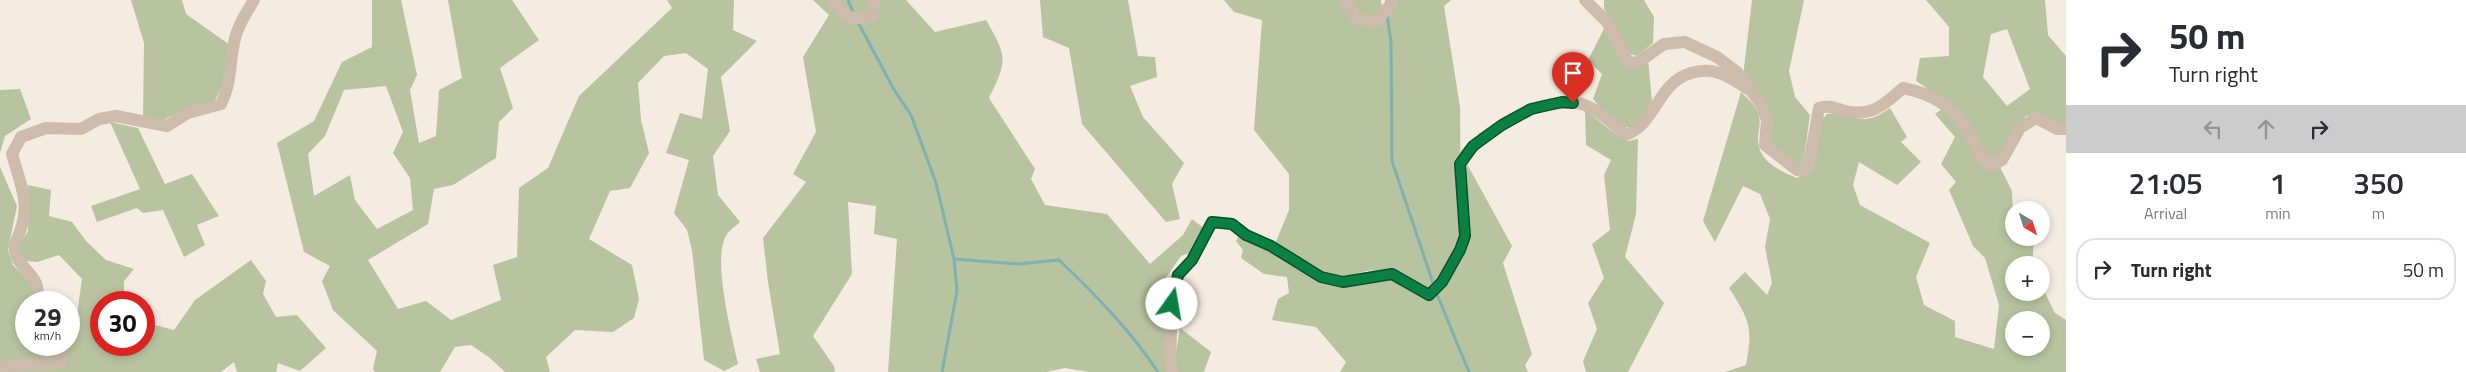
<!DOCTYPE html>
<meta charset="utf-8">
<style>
:root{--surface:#fff;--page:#f2f2f3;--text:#2b2b33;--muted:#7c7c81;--line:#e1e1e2}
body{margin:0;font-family:"Titillium Web",sans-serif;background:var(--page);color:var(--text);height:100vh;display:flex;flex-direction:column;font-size:19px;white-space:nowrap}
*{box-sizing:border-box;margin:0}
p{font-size:16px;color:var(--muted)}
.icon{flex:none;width:28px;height:28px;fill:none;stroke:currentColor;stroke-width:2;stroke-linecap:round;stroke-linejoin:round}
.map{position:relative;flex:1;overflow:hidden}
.panel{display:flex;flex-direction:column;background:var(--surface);width:400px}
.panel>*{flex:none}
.hud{background:#fff;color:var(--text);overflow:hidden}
.needle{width:32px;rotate:141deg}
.buttons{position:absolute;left:2005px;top:201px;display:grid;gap:10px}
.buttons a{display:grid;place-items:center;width:45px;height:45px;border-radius:50%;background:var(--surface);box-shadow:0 2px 8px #0003;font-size:25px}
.speed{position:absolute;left:15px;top:291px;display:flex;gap:10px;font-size:25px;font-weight:700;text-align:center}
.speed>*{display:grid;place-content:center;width:65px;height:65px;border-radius:50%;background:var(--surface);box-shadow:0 2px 8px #0003;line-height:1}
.speed small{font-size:12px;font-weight:400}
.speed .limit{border:8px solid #d22;background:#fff;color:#111}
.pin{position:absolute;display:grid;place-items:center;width:42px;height:42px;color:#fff;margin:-51px -21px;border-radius:50% 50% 50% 0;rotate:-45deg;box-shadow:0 0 5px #0007}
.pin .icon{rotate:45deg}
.me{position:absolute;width:55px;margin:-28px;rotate:13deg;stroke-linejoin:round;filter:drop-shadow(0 0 4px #0008)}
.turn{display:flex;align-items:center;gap:18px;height:105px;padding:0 20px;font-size:22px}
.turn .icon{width:65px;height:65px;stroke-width:2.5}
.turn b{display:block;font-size:35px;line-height:42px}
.lanes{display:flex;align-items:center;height:48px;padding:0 20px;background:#0003;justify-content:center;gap:25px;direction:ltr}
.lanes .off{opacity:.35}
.eta{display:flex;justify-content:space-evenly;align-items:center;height:85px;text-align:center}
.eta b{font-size:30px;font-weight:600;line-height:35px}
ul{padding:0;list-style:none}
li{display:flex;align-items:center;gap:15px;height:62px;margin:0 10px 8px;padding:0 10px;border:2px solid var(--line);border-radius:20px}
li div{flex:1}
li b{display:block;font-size:19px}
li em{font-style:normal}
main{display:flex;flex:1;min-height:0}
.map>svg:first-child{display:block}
</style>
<main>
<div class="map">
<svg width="2066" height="372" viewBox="0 0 2066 372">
<rect width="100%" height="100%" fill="#f4ebe1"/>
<path fill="#b8c4a0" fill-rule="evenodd" d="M131,0H182L186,14L230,45L223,85L215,100L182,111L163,120L143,118L144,43Z
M372,0H401L417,75L410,90L419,143L436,136L439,90L462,78L448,0H512L539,40L500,68L513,108L499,122L496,158L453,185L434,189L428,224L368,260L398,309L426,301L451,320L501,300L493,265L517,257L519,188L548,168L579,96L672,8L667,0H734L733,30L757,41L721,77L730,131L713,156L718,195L740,222C736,226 728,231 726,236C712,259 732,336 738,364L724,371L704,360L692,250L687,230L674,213L689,160L666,153L680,113L702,119L708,69L686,53L664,56L638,83L641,120L649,153L630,188L610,191L589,239L632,265L639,299L634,318L613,332L575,330L546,357L550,372H505L490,358L471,345L455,347L440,372H375L373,369L377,351L333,310L322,281L330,266L304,252L277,143L314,121L342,62L372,47ZM386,86L403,132L393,153L410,178L413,210L377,229L355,200L350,175L314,196L308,154L325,136L344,90Z
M813,0H906L935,32L986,20C1007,56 1008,60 989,98L1035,169L1031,179L1045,205L1107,214L1150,264L1183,235L1192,219L1205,229L1194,251L1181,256L1165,279L1168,305V372H1089L1065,368L1046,372H888L897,239L874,234L876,206L848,202L852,274L813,336L834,366L835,372H760L756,359L780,354L768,282L763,238L806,182L793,174L816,132L803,57L829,15Z
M1040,0H1128L1138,56L1155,57L1157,77L1130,86L1143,117L1184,163L1172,184L1180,219L1166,222L1082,124L1069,48L1043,37Z
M1224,0H1341L1376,26L1395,0H1451L1444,6L1460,107L1461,237L1440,275L1428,287L1393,269L1366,271L1338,278L1320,271L1275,244L1289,210V174L1254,130L1262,20L1234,12Z
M1349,0H1381L1382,7L1374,18L1357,15Z
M1604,0H1644L1654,17L1653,43L1637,56L1630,54L1604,9Z
M1752,0H1804L1789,71L1795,97L1810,115L1803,165L1793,164L1767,142L1772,123L1743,76Z
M1926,0H2045L2048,35L2066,56V125L2053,123L2040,114L2026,116L1999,158L1990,162L1952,105L1916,81L1920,58L1949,56V27ZM2007,29L2030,89L2007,106L1983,77L1991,34Z
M1605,27L1624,63L1648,59L1652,101L1638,123L1632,127H1625L1603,111L1593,99L1602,74L1588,60Z
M20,89L31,119L5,136L0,153V90Z
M1741,92C1748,99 1757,106 1759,117C1761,124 1758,132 1758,140C1758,161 1780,171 1797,178L1813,169L1822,120L1827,114C1856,112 1860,130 1890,108L1907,137L1901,142L1921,162L1897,185L1859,162L1853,185L1860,205L1930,243L1916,277L1924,305L1955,321V337L1994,349L1999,305L1985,258L1973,246L1949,190L1956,182L1941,164L1955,137L1935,114L1942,109L2000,167L2012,191L2014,238H2032L2034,242L2032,265H2014V292H2041V285L2055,313L2066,320V372H1725L1746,365C1753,327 1750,321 1729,288L1745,272L1767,295L1772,283L1765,247L1770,219L1760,194L1743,186L1715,242L1703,221ZM2014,320H2041V348H2014Z
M1585,110L1621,138L1628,141L1638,139L1636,214L1625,257L1664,303L1628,372H1586L1583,361L1597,329L1588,303L1604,278L1592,244L1610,230L1604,175L1611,160L1586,145Z
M110,122L138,128L165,184L192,174L219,216L197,225L205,245L184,257L163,210L143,213L137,208L97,222L91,206L140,189Z
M1467,164L1512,246L1503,263L1532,354L1525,365L1528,372H1340L1346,362L1316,327L1272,320L1278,299L1289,293L1287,277L1264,274L1241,258L1243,250L1236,241L1240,234L1321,281L1391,278L1429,300C1441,292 1446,285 1454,272C1462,260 1469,248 1470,233C1472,210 1463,188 1467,164Z
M0,167L17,206L8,250L13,265L30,282L35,296L32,302H26V345H44L57,356L45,360L0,364Z
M28,185L51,190L49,216L72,222L86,241L106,260L134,269L124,281V302H101V345H144V322L174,330L195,300L251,260L266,281L263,294L276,317L297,315L326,348L300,371L278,363L276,372H237L234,362L221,372H4C10,371 17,369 23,369C42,368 52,372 67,360L65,350L58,345H69V315L77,314L82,279L59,255L37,262L24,261L18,248L28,231Z
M1180,328L1211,352L1204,372H1177L1175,358Z"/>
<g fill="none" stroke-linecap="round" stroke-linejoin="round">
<path stroke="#7fb0b2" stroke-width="3" d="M848,0L853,12
M1387,14L1391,42L1392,161L1434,286
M858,22L893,88L911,115L936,183L954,259L957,291L942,372
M954,259L1018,264L1059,260C1096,295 1130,330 1158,372
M1436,292L1469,372"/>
<path stroke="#cdbbac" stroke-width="12" d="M832,0C844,17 851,21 872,16L874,3L871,0
M1345,0L1356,18L1375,23L1391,4V0
M1585,0L1607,22L1628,62L1637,63L1664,44L1685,42L1717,57L1737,72L1760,103L1767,120L1765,145L1797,170L1804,171L1809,164L1819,108C1829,105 1835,108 1845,111C1872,117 1884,105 1903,88C1929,93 1952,105 1966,128C1976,144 1975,152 1991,166L2002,160L2020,128L2036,118L2057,129H2066
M36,302C42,281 30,276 19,261C16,257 15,251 14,246C33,207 23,193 12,154L21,137L46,128L81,129L99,119L116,116L167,126L188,113L221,104C232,81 229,66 234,43C237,27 246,13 254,0
M0,368C21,363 40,365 61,362L60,353L50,345
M1172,372L1170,360L1172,304L1178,275L1192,260L1212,222L1232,224L1246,235L1271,246L1321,277L1343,282L1392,274L1429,295C1454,269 1468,244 1463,207C1462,194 1457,178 1460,165C1465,145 1512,118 1530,110C1545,104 1567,101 1582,104C1594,107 1617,126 1625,135C1656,125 1657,83 1691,73C1714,66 1729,76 1748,89"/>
</g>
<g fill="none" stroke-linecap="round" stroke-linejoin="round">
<g stroke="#07532c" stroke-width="12">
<path id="route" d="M1172,304L1178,275L1192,260L1212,222L1232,224L1246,235L1271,246L1321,277L1343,282L1392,274L1429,295L1442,282L1460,250L1465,236L1460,164L1473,146L1502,125L1531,109L1562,102L1573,103"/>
</g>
<use href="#route" stroke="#0b8043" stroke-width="9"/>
</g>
</svg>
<div class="buttons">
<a><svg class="needle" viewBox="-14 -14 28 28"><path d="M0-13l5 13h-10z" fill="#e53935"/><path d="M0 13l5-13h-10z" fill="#7c7c81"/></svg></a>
<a>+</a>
<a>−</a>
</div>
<div class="speed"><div>29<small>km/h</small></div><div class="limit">30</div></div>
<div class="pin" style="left:1573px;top:103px;background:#d93025"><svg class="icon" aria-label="arrive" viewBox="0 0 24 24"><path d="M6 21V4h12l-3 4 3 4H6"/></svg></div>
<svg class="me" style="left:1172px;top:304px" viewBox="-20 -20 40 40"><circle r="19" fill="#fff"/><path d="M0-13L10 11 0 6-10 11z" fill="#0b8043"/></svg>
</div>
<section class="panel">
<div class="hud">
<div class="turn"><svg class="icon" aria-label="right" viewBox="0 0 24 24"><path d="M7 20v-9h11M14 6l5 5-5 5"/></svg><div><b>50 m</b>Turn right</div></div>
<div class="lanes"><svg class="icon off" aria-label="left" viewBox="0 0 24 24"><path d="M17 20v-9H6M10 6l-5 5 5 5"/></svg><svg class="icon off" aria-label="ahead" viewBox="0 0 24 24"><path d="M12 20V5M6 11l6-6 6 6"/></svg><svg class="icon" aria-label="right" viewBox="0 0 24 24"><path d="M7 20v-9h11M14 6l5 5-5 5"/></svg></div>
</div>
<div class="eta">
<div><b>21:05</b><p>Arrival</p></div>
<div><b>1</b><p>min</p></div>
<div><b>350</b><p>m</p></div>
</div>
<ul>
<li><svg class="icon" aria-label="right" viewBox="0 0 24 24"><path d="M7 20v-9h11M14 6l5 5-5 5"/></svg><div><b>Turn right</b></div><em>50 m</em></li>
</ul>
</section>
</main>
